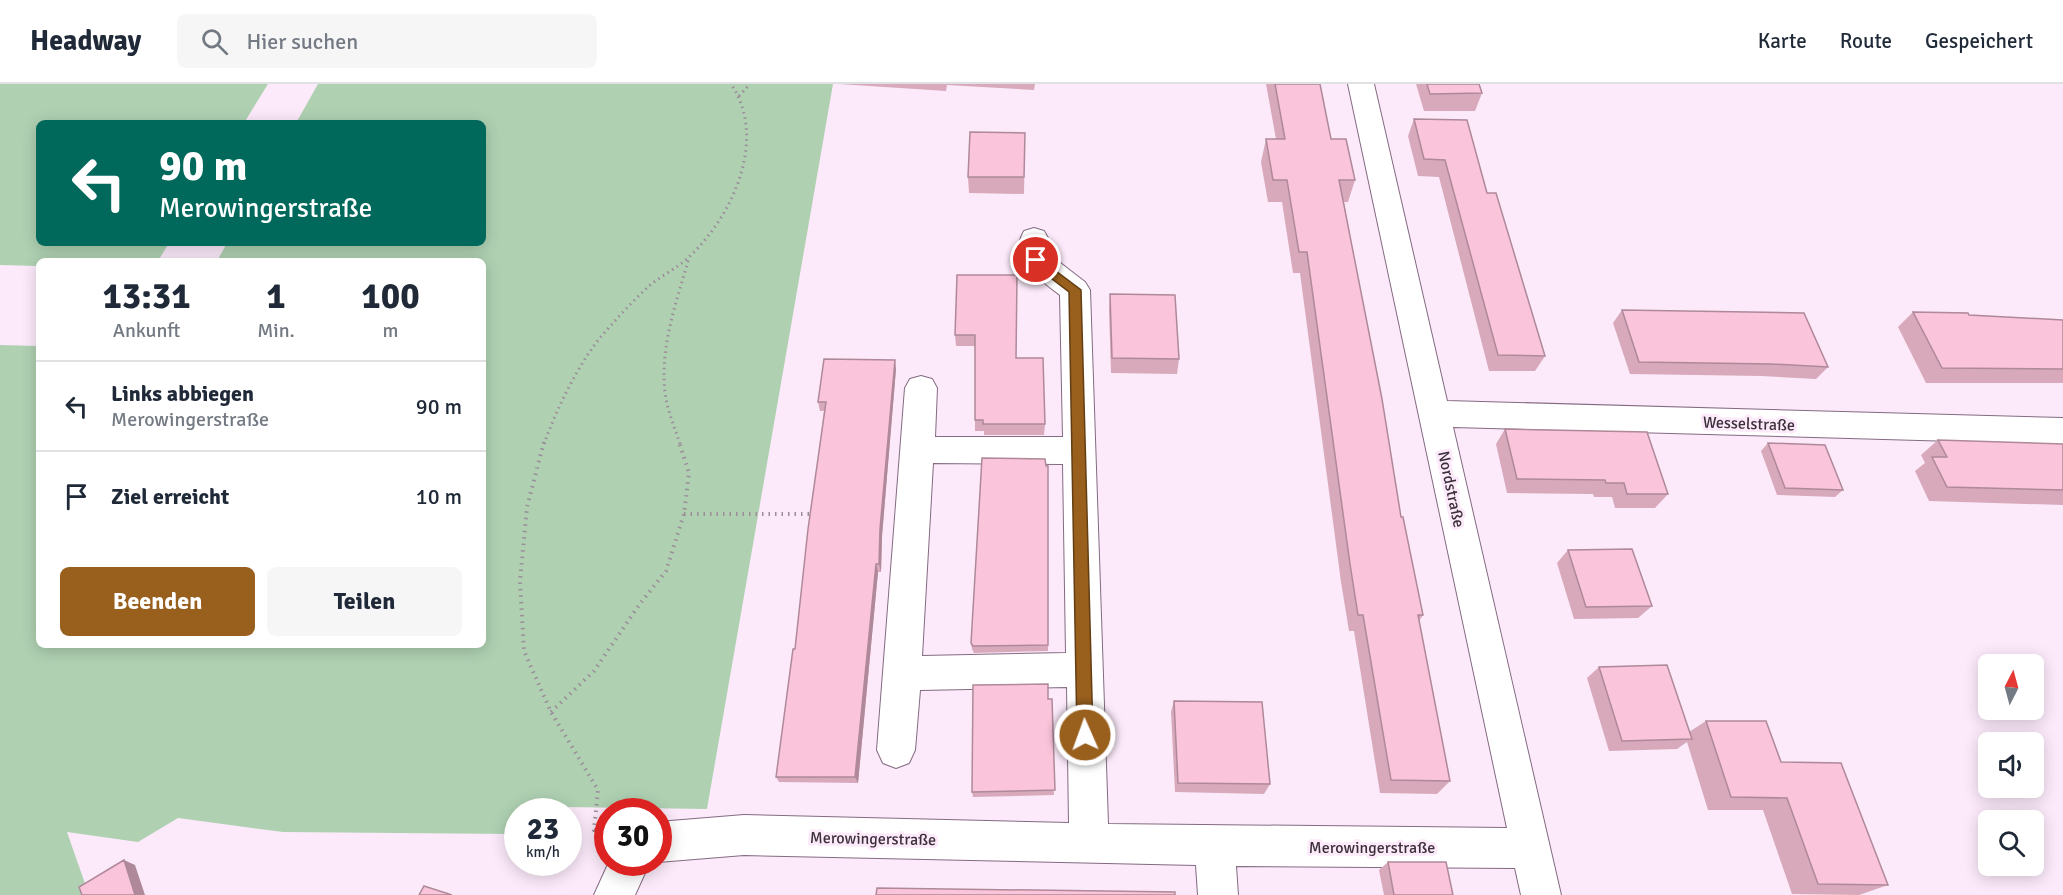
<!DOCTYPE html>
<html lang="de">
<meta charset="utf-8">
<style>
:root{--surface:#fff;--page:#f6f6f7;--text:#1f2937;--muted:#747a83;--line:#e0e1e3;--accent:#995f1d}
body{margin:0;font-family:Signika,sans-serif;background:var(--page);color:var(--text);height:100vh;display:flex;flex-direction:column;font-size:22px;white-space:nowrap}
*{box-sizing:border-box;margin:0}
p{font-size:20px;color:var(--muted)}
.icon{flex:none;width:33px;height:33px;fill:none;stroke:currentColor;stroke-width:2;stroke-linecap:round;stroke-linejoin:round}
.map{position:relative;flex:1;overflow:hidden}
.side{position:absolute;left:36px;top:174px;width:450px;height:390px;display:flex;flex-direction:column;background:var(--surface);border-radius:9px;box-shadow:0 3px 15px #0003}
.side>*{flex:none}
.guide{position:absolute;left:36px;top:36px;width:450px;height:126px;border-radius:9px;box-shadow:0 3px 15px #0003;background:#00695c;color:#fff;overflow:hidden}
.needle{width:39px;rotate:6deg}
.controls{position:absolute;left:1978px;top:570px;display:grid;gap:12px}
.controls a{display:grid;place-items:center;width:66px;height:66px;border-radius:9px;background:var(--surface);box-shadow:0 3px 15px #0003;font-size:30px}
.speed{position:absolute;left:504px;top:714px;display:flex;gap:12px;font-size:30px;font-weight:700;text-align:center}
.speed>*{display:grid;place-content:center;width:78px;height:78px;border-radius:50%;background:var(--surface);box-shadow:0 3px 15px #0003;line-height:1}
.speed small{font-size:15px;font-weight:400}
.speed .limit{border:9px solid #d22;background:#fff;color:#111}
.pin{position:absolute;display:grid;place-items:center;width:51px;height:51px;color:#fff;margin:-26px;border:3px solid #fff;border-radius:50%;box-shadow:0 2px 6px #0007}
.me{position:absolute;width:66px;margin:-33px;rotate:358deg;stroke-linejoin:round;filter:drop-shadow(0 0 4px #0008)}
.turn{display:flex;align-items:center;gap:21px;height:126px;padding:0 24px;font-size:27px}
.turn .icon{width:78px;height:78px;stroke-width:2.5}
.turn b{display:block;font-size:42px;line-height:51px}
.eta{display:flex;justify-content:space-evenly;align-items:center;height:102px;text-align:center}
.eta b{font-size:36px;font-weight:700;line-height:42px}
.action{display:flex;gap:12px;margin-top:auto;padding:12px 24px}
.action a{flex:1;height:69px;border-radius:9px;background:var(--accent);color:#fff;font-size:24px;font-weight:700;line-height:69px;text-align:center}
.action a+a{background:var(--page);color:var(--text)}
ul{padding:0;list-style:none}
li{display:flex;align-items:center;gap:18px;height:90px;padding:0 24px;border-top:2px solid var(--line)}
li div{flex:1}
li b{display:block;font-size:22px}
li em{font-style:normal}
header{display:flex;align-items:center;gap:36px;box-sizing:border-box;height:84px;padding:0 30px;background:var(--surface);border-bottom:2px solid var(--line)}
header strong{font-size:28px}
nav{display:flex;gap:33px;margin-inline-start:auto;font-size:21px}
.search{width:420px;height:54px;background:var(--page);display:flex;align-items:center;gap:15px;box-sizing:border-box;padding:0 21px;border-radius:9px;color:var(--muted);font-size:22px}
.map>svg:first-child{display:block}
</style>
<header>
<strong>Headway</strong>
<div class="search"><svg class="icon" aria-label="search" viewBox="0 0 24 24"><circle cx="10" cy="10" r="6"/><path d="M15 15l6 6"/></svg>Hier suchen</div>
<nav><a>Karte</a><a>Route</a><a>Gespeichert</a></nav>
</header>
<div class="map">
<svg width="2063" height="811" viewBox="0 0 2063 811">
<rect width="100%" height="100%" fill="#fceafa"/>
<path fill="#afd1b2" d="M0,0H268L244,39H39V159H169L158,177H39V182L0,181Z
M318,0H833L707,725L564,723L562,727L518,728L517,750L283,748L178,734L138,758L67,748L89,811H0V261L39,262V561H483V177H217L227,159H483V39H296Z"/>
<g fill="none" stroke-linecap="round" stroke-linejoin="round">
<g stroke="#846a82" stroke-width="2">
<path id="minor" d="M1348,0H1374L1447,317L2063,334V360L1453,343L1561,811H1521L1515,784L1236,782L1238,811H1198L1196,781L744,771L658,778V738L744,731L1069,739L1067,603L920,606L915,666L909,679L896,684L883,679L877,666L905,304L910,295L921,292L932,295L937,304L935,353H1063L1060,211C1040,195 1007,176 1024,147L1034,144L1044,147L1048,154L1050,171L1085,198L1090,206L1108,740L1507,744ZM933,379L1063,380L1066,569L922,572Z
M609,778H650L635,811H594Z"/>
</g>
<path stroke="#9c8d9a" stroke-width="3" stroke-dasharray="1.5 4" stroke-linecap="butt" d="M739,12L750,0
M544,360C557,324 580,276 605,248C619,232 634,216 649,202C662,191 678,184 690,172C733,131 768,55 731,0
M680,360C675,345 669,330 666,315C658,268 676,219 689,174"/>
<path stroke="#9c8d9a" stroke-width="4" stroke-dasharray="1.5 5" stroke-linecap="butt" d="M544,358L527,423L520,497L524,567L551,628L598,706L594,746L608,750
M684,430H815
M551,628L594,587L639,521L666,487L684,430L689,389L679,358"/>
<use href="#minor" fill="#fff" fill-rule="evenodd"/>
</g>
<path fill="#d7a9bb" d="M839,0H1035L1034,6L947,1L946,7Z
M1266,0H1320L1331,55L1355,96L1348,118H1344L1401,433L1423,531L1419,537L1450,697L1437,710L1380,709L1354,547H1349L1341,498L1300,189H1293L1282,118H1268L1261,78L1266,55H1276Z
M1416,0H1479L1482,9L1475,27H1424Z
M1414,35L1487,109L1545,272L1535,287H1489L1439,93L1418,92L1408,52Z
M1025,49L1024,110L969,109L968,93Z
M957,191L1016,274L1045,340L1044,351H984V347H975V262H956L955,251Z
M1110,210L1179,275L1177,290L1111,289L1109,226Z
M1622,226L1828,283L1816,295L1761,292L1630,290L1613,239Z
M1913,228L2063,236V299H1926L1898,243Z
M896,285L882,452L881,488H878L858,699L779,698L776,693L795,565L824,327H820L818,318Z
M1505,345L1668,410L1655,424H1615L1612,413H1594L1593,410L1507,409L1496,360Z
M1938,356L2063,360V421L1929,417L1915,387L1925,379L1921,371Z
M1768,359L1843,406L1835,413L1777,411L1761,367Z
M1046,382H1048V567L974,569L972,565L971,559Z
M1568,466L1652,522L1638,534L1574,535L1557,479Z
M1599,583L1689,648L1706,637L1781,678L1888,801L1859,811L1792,810L1763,726H1708L1687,658L1677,665L1609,667L1587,594Z
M1048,615L1054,711L973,713L972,708Z
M1174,617L1270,700L1264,710L1175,708L1171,628Z
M1388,778L1453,811H1384L1379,786Z"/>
<path fill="#af8999" d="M895,276L896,285L882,452L881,488L879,480L880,445Z
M876,480L878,488L858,699L855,693Z
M124,776L135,781L145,811H135Z"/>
<path fill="#fac4da" stroke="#af8999" stroke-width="1.5" d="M1275,0H1320L1331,55H1346L1355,96H1339L1382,315L1401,433H1403L1423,531H1418L1450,697L1391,696L1363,531H1358L1350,480L1307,168H1299L1287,96H1273L1266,55H1285Z
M1427,0H1479L1482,9L1430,10Z
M1414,35L1467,36L1487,109H1496L1545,272L1498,271L1445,76L1424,75Z
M970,48L1025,49L1024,93H968Z
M957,191H1017L1016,274H1043L1045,340H983V336H975V251H955Z
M1110,210L1175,211L1179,275L1112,274Z
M1622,226L1804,229L1828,283L1771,280L1639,278Z
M1913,228L1968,229L1969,231L2063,236V285L1942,284Z
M824,275L895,276L880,445L879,480H876L855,693H776L793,565H795L808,445L826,318H818Z
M1505,345L1647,348L1668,410H1627L1624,399H1606L1605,396L1517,395Z
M1938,356L2063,360V406L1947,403L1932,373H1947Z
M1768,359L1825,361L1843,406L1785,404Z
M982,374L1045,375L1046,382H1048V561L973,562L971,559Z
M1632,465L1652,522L1586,523L1568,466Z
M1667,581L1692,655L1622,657L1599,583Z
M1048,600V615H1052L1055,706L972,708L973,601Z
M1174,617L1262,618L1270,700L1178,699Z
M1706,637H1766L1781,678L1841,679L1888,801L1818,800L1787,714L1731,713Z
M124,776L135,811H82L79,803Z
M1388,778H1446L1453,811H1394Z
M424,802L452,811H419Z
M877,804L1175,808V811H876Z"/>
<path fill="#995f1d" stroke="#633e13" stroke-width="1.5" d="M1036,172L1081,206L1093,651L1091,656L1085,658L1080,656L1077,651L1069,208L1031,179V173Z"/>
<g text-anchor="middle" stroke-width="6" stroke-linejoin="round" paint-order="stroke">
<g font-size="16" fill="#3b303a" stroke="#fceafa">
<text transform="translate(1749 339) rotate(2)" y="6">Wesselstraße</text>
<text transform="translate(1452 405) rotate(78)" y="6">Nordstraße</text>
<text transform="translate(873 754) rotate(1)" y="6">Merowingerstraße</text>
<text x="1372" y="769">Merowingerstraße</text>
</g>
</g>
</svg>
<div class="controls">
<a><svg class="needle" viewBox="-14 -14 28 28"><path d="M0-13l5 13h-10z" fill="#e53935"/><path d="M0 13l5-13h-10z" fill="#747a83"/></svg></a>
<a><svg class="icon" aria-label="sound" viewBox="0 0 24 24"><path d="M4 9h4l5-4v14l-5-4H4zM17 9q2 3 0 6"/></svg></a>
<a><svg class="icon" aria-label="search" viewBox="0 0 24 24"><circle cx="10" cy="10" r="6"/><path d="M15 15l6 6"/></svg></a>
</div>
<div class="speed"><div>23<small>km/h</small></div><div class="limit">30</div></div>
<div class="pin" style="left:1036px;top:176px;background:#d93025"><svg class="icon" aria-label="arrive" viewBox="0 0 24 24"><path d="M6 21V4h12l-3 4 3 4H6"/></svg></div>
<svg class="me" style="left:1085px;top:651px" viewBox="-20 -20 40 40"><circle r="17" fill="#995f1d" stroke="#fff" stroke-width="3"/><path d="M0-11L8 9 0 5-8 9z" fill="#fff"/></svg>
<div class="guide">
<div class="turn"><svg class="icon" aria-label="left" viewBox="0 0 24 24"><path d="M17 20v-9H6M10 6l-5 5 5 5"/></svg><div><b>90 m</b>Merowingerstraße</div></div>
</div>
<section class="side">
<div class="eta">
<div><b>13:31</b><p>Ankunft</p></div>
<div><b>1</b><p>Min.</p></div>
<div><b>100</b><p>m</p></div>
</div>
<ul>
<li><svg class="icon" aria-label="left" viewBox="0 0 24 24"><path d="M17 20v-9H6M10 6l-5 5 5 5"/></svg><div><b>Links abbiegen</b><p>Merowingerstraße</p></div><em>90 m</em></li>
<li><svg class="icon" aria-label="arrive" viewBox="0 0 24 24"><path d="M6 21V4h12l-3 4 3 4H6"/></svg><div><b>Ziel erreicht</b></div><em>10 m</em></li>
</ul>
<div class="action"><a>Beenden</a><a>Teilen</a></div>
</section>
</div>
